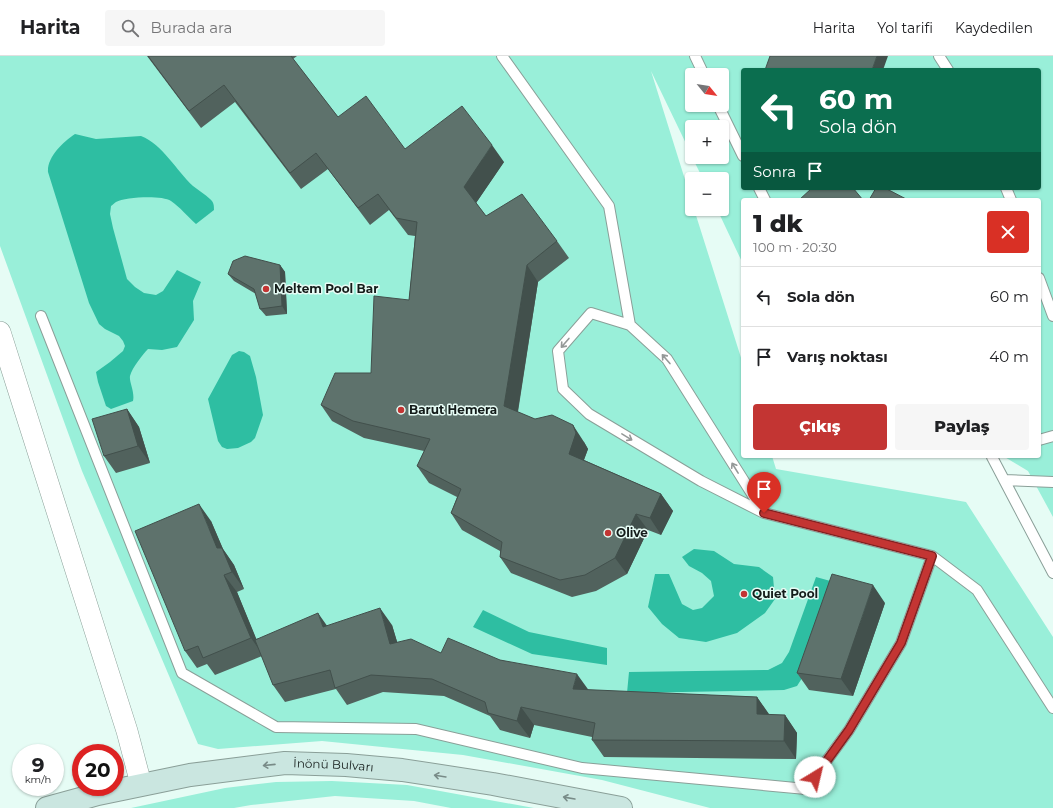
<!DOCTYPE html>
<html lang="tr">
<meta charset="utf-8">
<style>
:root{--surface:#fff;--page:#f6f6f6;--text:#202124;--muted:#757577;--line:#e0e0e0;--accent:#c33533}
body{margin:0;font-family:Montserrat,sans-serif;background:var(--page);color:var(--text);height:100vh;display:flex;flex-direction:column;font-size:15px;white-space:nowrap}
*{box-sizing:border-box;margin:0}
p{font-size:13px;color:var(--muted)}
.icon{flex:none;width:22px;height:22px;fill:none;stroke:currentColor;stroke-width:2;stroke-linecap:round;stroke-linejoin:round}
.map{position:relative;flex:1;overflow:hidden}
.side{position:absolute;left:741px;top:142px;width:300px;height:260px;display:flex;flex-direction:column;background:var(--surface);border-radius:4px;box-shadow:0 1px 3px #0004}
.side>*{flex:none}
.top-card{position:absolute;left:741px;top:12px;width:300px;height:122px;border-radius:4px;box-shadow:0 1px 3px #0004;background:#0b6e4f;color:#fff;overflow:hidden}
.needle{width:26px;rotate:120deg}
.fabs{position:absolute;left:685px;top:12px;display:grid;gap:8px}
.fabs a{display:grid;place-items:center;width:44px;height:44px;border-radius:4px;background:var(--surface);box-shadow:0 1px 3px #0004;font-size:20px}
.speed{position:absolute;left:12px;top:688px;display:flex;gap:8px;font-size:20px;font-weight:700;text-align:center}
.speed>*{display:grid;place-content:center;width:52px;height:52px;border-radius:50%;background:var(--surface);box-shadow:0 1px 3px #0004;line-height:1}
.speed small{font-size:10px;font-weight:400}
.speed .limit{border:6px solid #d22;background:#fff;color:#111}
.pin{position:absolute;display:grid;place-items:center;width:34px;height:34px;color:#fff;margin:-41px -17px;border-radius:50% 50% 50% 0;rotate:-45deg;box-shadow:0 0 4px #0007}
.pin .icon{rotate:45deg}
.me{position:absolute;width:44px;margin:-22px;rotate:36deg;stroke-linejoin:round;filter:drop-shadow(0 0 3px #0008)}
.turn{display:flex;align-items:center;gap:14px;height:84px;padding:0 12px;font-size:18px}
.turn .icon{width:52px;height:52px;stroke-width:2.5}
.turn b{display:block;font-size:28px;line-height:34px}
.then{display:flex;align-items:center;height:38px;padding:0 12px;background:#0003;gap:8px;font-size:15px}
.round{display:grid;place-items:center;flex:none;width:42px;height:42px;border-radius:4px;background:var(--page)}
.summary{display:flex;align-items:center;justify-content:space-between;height:68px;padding:0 12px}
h1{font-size:24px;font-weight:800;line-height:30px}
.primary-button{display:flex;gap:8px;margin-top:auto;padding:8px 12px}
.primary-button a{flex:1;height:46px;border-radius:4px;background:var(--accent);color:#fff;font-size:16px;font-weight:800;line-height:46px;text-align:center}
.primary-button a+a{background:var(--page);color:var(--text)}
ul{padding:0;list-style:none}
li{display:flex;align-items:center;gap:12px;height:60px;padding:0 12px;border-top:1px solid var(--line)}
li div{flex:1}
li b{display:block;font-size:15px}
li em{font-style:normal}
header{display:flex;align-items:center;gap:24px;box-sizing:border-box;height:56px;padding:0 20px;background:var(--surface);border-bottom:1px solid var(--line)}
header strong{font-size:19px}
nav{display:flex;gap:22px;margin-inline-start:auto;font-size:14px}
.search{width:280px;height:36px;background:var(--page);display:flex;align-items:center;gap:10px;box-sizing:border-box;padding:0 14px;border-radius:4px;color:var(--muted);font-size:15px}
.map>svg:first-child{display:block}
</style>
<header>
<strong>Harita</strong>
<div class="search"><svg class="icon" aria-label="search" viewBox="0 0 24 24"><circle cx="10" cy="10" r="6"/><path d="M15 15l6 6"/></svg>Burada ara</div>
<nav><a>Harita</a><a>Yol tarifi</a><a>Kaydedilen</a></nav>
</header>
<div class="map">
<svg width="1053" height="752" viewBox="0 0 1053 752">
<rect width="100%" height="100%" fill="#e6fcf5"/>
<path fill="#99efd9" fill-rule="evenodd" d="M0,0H1053V461L1028,415L1003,400H1039V144H743V208L717,153H722V123H703L692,101H722V71H692V100L651,15L692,146V153H694L743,308V400H772L776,413L966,446L1053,581V752H710L602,724L463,699L322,685L218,693L198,688L82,415L0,190ZM743,14H1039V132H743ZM692,19H722V49H692Z
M332,725L407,729L534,752H451L414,745L335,740L251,749L234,752H131L225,732L276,726Z"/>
<path fill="#2ebea2" d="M75,78L96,83L141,80C163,89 176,114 193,130C198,134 205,138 210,143C214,146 214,150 214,154L196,168C188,161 180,151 171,145C162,139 125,141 116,146C114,147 113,149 111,150L110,158L113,172L127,223L135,231L144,237L156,239L163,235L177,214L201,226L193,245L194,264L177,291L162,294L148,293C143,298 132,312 130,320C129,326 135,336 133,345L111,353L106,350L98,326L96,316L110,306L123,295L125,290L123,285L119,280L105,273L99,268L89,247L48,116C47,101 63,86 75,78Z
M239,295L244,296L250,300L256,321L263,359L255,382L251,386L238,392L227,393L222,391L218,385L208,343L232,299Z
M694,493L714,495L734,508L759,511L773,521L775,543L765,557L737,577L706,586L679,582L662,568L648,551L655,518H669L682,548L693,554L702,552L714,540L711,525L702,517L689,510L682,501Z
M816,521L834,526L804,619L797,630L784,634L627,637L629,616L768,614L782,607L789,596Z
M483,554L529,576L607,592V609L532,598L473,571Z"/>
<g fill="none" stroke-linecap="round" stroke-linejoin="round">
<g stroke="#8a9f98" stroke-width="12">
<path id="lane" d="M502,0L609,150L630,269
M695,0L704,19
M939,0L948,14
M718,49L743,100
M759,132L765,144
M1006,132L1011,144
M1039,222L1053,260
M41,260L182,617L276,671L416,673L582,712L806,733L849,674L901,587L932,500
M1039,384L1053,380
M994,400L992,401L1053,517
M1004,424L1053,426
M764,457L667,303L630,269L591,257L558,295L563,333L589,358L701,425L764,457L932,500L977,534L1053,652"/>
</g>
<g stroke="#8a9f98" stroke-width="22">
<path id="street" d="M0,276L127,675L141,728"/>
</g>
<g stroke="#8a9f98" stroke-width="24">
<g id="secondary">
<path id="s1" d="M47,752L98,738L190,719L285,707L346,709L402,714L493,728L621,752"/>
</g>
</g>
<use href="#lane" stroke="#fff" stroke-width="10"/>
<use href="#street" stroke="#fff" stroke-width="21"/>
<use href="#secondary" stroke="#cae6e0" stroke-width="22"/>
</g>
<path fill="#51625d" d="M147,0H297L293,3L338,61L405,93L504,106L476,147L486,160L557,185L569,202L538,226L518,356L584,386L588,393L584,404L661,438L673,455L661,479L648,474L627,518L596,535L572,541L511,517L500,501V495L462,474L451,457L457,441L429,427L417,410L424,395L364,382L332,365L321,349L371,317L409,244L415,180L408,179L389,154L370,169L328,113L301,133L235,46L201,72Z
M280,209L285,216L287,258L266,260L260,253L256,238L234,225L228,218Z
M127,353L139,371L150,407L116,417L104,400Z
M211,465L223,493L234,509L244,533L237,536L256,583L327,570L392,569L397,586L441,597L500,604L588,634L757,641L769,659H785L797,677L796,703L604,701L592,684V681L534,669L530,682L500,674L490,660L444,640L383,636L347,649L336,633L285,646L273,629L262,600L215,619L207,608L197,612L185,595Z
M885,547L853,640L809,634L797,617Z"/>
<path fill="#42504c" d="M877,0H888L883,14H872Z
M492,89L504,106L476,147L464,131Z
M280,209L285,216L287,258L282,250Z
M527,209L538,226L516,366L504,350Z
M127,353L139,371L150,407L138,390Z
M573,369L584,386L588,393L580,414L569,398Z
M661,438L673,455L661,479L650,462Z
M199,448L211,465L223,493L234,509L244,533L232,516L217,492Z
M636,458L648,474L627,518L615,502Z
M224,519L237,536L263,599L251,582Z
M873,529L885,547L853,640L841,623Z
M380,552L392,569L403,605L390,588Z
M318,557L330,574L323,571Z
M577,618L590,636L573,633Z
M757,641L769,658V675L757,658Z
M521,651L534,669L530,682L517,665Z
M785,659L797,677L796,703L784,685Z"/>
<path fill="#5e726c" stroke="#42504c" d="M148,0H291L338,61L366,40L405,93L462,50L492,89L464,131L486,160L522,138L557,185L527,209L504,350L535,363L552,359L573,369L576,377L569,398L661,438L650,462L636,458L615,502L585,519L560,524L500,501L502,486L451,457L461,433L417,410L430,383L353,365L321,349L335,317H371L374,240L409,244L417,166L396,162L378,138L358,152L316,97L290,117L224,29L189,55Z
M770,0H877L872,14H765Z
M812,132H853L863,144H799Z
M876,132H885L908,144H869Z
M245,200L280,209L282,250L260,253L254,233L228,218L233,205Z
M127,353L138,390L104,400L92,363Z
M199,448L217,492H222L232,516L224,519L251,582L203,602L198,590L185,595L135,475Z
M832,518L873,529L841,623L797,617Z
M380,552L390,588L411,583L441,597L448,582L500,604L577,618L573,633L757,641V658L785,659L784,685L592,684L595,667L521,651L517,665L488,657L485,646L432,623L371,619L335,632L330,614L273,629L255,584L318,557L323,571Z"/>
<defs><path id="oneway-shaft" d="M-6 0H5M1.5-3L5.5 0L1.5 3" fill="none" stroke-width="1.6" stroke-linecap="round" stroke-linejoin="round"/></defs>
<g stroke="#959998">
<use href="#oneway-shaft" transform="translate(565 287) rotate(131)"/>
<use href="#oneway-shaft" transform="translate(666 303) rotate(-131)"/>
<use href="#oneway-shaft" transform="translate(627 381) rotate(31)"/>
<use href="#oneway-shaft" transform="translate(735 412) rotate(-122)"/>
</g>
<g stroke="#788b87">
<use href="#oneway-shaft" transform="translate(269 709) rotate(174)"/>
<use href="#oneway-shaft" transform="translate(440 720) rotate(-171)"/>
<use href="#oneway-shaft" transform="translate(569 742) rotate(-170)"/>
</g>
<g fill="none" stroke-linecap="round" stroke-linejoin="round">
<g stroke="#7f2221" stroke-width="10">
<path id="route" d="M764,457L932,500L901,587L849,674L815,721"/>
</g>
<use href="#route" stroke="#c33533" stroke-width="7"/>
</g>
<g fill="#c33533" stroke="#e6fcf5" stroke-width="1.5">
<circle cx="266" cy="233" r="4"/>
<circle cx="401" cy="354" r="4"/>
<circle cx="608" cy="477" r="4"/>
<circle cx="744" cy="538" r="4"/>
</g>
<g text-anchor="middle" stroke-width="3" stroke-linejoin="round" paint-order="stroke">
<g font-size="12" font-weight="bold" fill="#141c1a" stroke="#e6fcf5" text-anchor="start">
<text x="274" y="237">Meltem Pool Bar</text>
<text x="409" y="358">Barut Hemera</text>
<text x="616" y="481">Olive</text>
<text x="752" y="542">Quiet Pool</text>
</g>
<g font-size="12" fill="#141c1a" stroke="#e6fcf5">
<text dy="4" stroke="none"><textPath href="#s1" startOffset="291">İnönü Bulvarı</textPath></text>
</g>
</g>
</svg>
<div class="fabs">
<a><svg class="needle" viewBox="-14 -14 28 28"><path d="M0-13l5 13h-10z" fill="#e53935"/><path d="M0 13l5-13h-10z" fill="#757577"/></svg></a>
<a>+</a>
<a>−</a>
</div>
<div class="speed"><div>9<small>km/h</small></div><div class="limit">20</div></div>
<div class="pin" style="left:764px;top:457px;background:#d93025"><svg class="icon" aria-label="arrive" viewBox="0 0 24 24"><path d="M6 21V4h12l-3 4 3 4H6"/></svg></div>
<svg class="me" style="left:815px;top:721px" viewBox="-20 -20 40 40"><circle r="19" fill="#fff"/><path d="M0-13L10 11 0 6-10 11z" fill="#c33533"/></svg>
<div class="top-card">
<div class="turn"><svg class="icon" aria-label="left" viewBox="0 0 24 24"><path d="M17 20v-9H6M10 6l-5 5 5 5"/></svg><div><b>60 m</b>Sola dön</div></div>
<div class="then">Sonra<svg class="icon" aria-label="arrive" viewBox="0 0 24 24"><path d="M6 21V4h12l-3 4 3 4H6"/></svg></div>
</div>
<section class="side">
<div class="summary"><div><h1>1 dk</h1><p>100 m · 20:30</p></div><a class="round" style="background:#d93025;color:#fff"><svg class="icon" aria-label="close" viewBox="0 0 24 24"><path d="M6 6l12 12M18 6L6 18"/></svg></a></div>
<ul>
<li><svg class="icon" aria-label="left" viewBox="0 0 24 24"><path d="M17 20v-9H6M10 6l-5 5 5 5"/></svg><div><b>Sola dön</b></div><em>60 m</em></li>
<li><svg class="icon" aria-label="arrive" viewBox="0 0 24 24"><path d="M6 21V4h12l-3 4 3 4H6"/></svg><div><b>Varış noktası</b></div><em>40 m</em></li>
</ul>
<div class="primary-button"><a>Çıkış</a><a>Paylaş</a></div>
</section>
</div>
